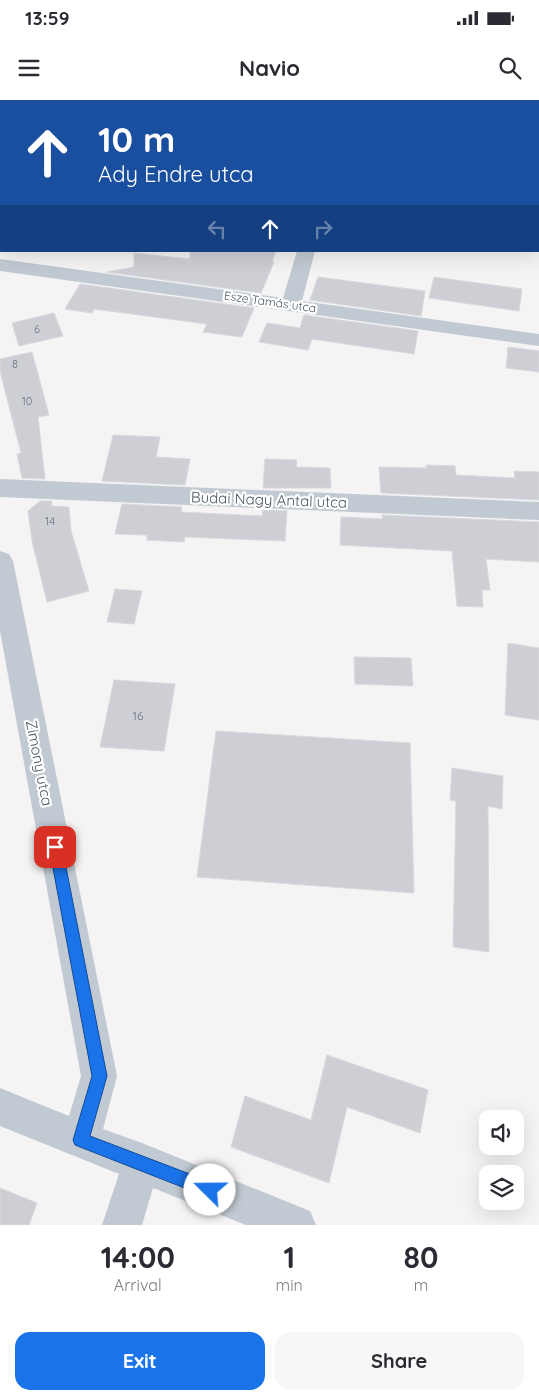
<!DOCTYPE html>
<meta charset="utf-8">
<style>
:root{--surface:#fff;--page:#f7f7f7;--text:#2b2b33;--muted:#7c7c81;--accent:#1a73e8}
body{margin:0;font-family:Quicksand,sans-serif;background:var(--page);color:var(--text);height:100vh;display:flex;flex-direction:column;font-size:19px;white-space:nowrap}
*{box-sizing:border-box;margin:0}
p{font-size:16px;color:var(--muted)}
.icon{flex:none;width:28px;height:28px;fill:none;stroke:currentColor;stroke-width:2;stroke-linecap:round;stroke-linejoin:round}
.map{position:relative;height:1125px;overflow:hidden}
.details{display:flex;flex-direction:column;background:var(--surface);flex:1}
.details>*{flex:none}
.guide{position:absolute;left:0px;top:0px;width:540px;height:152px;box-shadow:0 5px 20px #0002;background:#1a4fa0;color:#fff;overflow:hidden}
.fabs{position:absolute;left:479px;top:1010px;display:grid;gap:10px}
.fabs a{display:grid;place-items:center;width:45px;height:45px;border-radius:10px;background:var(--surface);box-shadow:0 5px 20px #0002;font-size:25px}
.pin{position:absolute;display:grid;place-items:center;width:42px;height:42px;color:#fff;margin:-21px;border-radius:10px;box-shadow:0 2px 8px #0006}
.me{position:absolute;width:55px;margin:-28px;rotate:292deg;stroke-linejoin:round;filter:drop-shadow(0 0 4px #0008)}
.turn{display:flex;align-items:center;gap:18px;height:105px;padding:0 15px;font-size:22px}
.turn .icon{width:65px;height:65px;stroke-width:2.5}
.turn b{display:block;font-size:35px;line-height:42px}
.lanes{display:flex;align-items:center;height:48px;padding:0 15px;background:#0003;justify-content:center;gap:25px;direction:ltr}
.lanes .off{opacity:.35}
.eta{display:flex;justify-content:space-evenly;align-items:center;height:85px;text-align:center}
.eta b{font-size:30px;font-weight:700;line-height:35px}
.cta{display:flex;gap:10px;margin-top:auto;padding:10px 15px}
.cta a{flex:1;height:58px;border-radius:15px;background:var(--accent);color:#fff;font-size:20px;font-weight:700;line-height:58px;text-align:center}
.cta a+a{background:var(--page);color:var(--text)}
.status{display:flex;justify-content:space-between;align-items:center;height:35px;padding:0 25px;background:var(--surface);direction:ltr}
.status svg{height:14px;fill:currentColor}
header{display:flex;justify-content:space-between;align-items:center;height:65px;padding:0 15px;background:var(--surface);font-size:22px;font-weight:700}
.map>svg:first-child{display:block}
</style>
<div class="status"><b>13:59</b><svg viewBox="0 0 49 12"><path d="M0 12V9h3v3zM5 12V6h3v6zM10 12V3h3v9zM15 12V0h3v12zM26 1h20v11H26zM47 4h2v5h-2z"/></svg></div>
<header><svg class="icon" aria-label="menu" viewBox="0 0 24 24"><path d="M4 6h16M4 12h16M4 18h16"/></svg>Navio<svg class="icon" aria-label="search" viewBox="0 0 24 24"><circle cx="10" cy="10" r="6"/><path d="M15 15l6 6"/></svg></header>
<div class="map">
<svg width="539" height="1125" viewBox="0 0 539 1125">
<rect width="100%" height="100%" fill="#f5f3f3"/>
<path fill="#cdcfd5" stroke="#d7d9de" d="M190,151H276L272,162H274L261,193L106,172L134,167V153L190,159Z
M318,177L425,191L421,216L310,200Z
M434,177L522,189L519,211L429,198Z
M80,184L254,208L242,237L203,232L207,224L94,209L92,213L65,209Z
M54,213L63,236L19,246L12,223Z
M304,215L418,231L414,254L312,239L308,250L259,242L267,223L300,228Z
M508,247L539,251V272L506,268Z
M32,252L49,315L38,317L45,379L22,378L17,354L21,353L0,271V259Z
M113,335L160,337L156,357L190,359L185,385L102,381Z
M265,359L297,360L296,367L330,368L331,388H263Z
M426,365L455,366L456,375L515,378L514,371L539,372V400L381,393L379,367L427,368Z
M40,401H52L51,406L69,407L71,431L89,491L47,502L32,441L28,411Z
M122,404L182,407L181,412L262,416L263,410L287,411L285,441L185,437L184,442L147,440V435L115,434Z
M382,415L539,422V462L486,459L490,490H482L483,507L457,506L452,451L340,445L341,417L383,419Z
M115,489L142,491L134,524L107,522Z
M508,543L539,548V620L505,615Z
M354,557L411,558L413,586L355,584Z
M114,580L175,584L164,651L100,647Z
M216,631L410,643L414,793L197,777Z
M452,668L503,676L502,709L488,706L489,852L453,847L456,701L450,700Z
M327,955L428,990L420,1033L347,1007L329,1083L231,1047L245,996L311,1020Z
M0,1088L37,1103L29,1125H0Z"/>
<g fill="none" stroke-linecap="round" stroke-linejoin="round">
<path stroke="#7ad0a6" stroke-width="2" stroke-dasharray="2.5 1" stroke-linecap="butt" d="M420,1L426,0"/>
<path fill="#c1cad2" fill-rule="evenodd" d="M146,0H161L162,1H146Z
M297,151H315L302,201L539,234V246L0,171V159L283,198Z
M0,379L539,402V420L0,397Z
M0,451L9,454L13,461L117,976L103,1029L142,1043L310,1111L316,1125H246L153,1088L142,1125H102L119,1074L0,1026V988L69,1016L81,976L0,531Z"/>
<path fill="#c1cbd6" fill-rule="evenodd" d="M0,69H1V79H0Z"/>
</g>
<path fill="#1a73e8" stroke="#114b97" d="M55,741L60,743L62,747L107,976L90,1036L216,1084L218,1090L216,1096L210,1098L75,1045L73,1040L92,976L49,747L51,743Z"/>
<g text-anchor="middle" stroke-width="4.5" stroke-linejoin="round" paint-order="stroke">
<g font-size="11" fill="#6b747e">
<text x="37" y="233">6</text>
<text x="15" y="268">8</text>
<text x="27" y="305">10</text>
</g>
<g font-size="12" fill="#4a5661" stroke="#fff">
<text transform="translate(270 202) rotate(8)" y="4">Esze Tamás utca</text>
</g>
<g font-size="12" fill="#6b747e">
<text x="50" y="425">14</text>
<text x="138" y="620">16</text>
</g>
<g font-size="15" fill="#4a5661" stroke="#fff">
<text transform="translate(269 400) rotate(2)" y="5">Budai Nagy Antal utca</text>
<text transform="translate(39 663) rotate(79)" y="5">Zimony utca</text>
</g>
</g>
</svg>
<div class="fabs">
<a><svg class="icon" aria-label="sound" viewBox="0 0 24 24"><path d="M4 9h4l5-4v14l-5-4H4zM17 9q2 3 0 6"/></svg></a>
<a><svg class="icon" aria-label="layers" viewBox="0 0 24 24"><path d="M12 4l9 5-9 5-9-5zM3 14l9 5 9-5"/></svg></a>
</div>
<div class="pin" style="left:55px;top:747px;background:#d93025"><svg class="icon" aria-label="arrive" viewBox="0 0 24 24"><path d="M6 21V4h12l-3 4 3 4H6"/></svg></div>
<svg class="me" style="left:210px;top:1090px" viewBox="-20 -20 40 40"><circle r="19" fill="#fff"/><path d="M0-13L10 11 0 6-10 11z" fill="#1a73e8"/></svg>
<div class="guide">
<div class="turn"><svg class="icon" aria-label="ahead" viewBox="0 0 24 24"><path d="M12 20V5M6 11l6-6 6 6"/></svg><div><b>10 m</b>Ady Endre utca</div></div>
<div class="lanes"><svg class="icon off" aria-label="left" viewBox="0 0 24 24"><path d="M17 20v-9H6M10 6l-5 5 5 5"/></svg><svg class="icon" aria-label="ahead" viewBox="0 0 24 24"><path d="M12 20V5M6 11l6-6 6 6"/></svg><svg class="icon off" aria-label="right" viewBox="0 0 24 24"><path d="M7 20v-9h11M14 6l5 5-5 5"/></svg></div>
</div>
</div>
<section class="details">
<div class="eta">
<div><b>14:00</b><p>Arrival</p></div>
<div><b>1</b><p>min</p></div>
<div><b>80</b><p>m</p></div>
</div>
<div class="cta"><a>Exit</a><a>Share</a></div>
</section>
